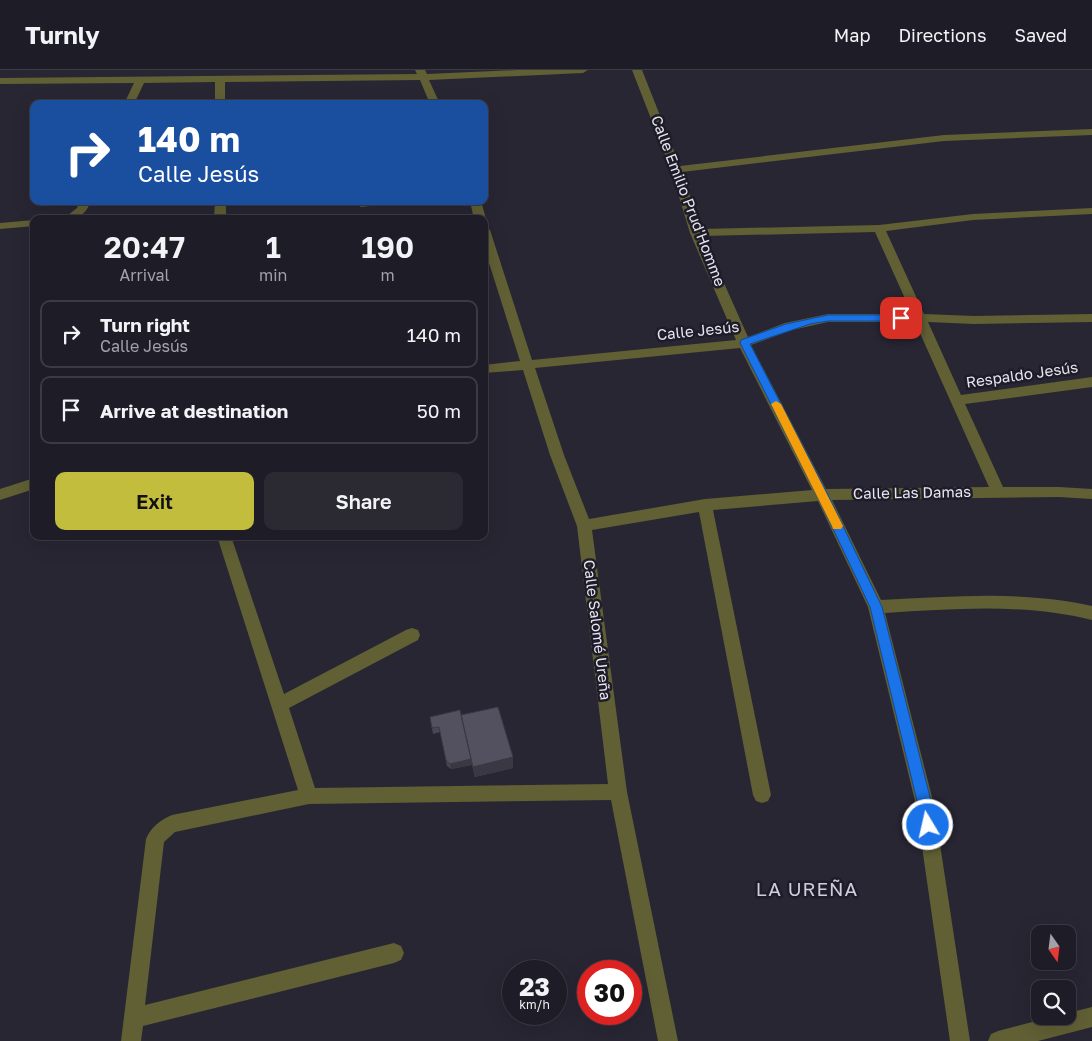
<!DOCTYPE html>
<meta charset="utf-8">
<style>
:root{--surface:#1e1c26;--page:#2b2932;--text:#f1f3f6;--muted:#a1a1a7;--line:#3c3a43;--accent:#c3bd3e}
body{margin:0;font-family:"Golos Text",sans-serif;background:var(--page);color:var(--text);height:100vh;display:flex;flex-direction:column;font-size:19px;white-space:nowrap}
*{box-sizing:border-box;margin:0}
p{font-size:16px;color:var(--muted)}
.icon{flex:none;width:28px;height:28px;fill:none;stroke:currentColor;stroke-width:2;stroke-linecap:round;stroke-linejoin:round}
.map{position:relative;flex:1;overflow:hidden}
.drawer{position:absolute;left:30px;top:145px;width:458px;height:325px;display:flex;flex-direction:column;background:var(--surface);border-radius:10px;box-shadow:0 5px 20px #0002,0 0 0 1px var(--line)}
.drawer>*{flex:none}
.hud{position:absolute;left:30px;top:30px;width:458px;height:105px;border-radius:10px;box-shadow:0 5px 20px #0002,0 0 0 1px var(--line);background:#1a4fa0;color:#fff;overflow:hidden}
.needle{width:32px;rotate:166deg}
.fabs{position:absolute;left:1031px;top:855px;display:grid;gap:10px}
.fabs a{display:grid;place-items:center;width:45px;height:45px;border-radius:10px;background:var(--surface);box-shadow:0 5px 20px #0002,0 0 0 1px var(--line);font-size:25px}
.speed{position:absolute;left:502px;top:890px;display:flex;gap:10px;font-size:25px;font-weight:700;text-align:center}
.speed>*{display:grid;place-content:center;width:65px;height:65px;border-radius:50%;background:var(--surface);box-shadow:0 5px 20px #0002,0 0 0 1px var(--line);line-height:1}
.speed small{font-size:12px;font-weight:400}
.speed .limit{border:8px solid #d22;background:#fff;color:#111}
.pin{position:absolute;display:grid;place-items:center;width:42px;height:42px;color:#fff;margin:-21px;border-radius:10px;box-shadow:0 2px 8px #0006}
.me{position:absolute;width:55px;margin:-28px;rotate:351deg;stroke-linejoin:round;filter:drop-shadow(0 0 4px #0008)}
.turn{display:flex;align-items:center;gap:18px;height:105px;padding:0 25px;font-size:22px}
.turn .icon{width:65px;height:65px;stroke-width:2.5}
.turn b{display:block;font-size:35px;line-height:42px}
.eta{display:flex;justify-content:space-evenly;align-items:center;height:85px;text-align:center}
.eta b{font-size:30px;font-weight:600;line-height:35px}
.cta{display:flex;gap:10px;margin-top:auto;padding:10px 25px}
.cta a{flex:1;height:58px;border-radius:10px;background:var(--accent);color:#111;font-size:20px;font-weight:600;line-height:58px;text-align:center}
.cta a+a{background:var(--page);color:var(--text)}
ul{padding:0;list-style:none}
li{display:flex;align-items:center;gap:15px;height:68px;margin:0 10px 8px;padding:0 15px;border:2px solid var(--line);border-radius:10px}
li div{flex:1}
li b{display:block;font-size:19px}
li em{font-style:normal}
header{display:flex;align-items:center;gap:30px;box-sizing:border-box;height:70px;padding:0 25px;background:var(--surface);border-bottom:1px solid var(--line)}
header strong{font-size:24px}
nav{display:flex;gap:28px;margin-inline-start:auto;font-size:18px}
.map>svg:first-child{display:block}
</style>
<header>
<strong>Turnly</strong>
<nav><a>Map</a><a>Directions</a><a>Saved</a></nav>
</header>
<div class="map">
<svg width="1092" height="971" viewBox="0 0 1092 971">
<rect width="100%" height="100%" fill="#282633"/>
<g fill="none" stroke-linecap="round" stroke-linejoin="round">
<path fill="#615f34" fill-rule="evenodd" d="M415,0H425L427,4L517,0H588L583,3L429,10L440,34H430L420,10L225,12V34H215V12L144,13L134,34H124L134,13L0,14V8L417,4Z
M632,0H642L680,96L944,65L1092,59V65L944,71L682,102L701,159L879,155L973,144L1092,138V144L973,150L886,161L924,244L974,246L1092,244V252L974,254L928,252L961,325L1092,307V317L965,334L1003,417H1059L1092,419V429L1059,427L832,430L881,530C952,527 1022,520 1092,536V550C1023,533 955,539 885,543L934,735L970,971H950L916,735L868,537L818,431L713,440L771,725L768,731L762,733L756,731L753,725L699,442L592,460L627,722L678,971H658L611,730L309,734L175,762L164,772L145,935L394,873L401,876L404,883L401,890L394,893L143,956L141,971H121L146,769C151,757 160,750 172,745L298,720L217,466H231L284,624L406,560L412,558L418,560L420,565L418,570L289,638L315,718L608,714L577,456L550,385L523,300L484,303V295L520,291L484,177V157L490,160L532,290L736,270L690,163L671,100ZM875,162L912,244H828L785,253L748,267L703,166ZM828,252H915L989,417L826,419L751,275L792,260ZM740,278L812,420L705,429L589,449L564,385L535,298Z
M80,131H91C85,146 78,149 63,149L77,138Z
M215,131H226V149H214Z
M367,131H390L385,134L361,137L359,135L361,133Z
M470,131H481L486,149L484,151V149H474Z
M34,150V156L0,159V153Z
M34,408V419L0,430V419Z
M1092,937V957L1038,971H988L991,964L998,961L1055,946H1068V943Z"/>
</g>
<path fill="#474653" d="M430,647L462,649L513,698L475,707L472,695L451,699L447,696L440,662L433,664Z"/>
<path fill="#3a3943" d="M513,687V698L475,707L473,697Z
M471,689L472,695L451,699L450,694Z"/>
<path fill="#535160" stroke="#3a3943" d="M498,637L513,687L473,697L461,645Z
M460,640L471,689L450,694L446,690L439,657L432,658L430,647Z"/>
<path fill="#1a73e8" stroke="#114b97" d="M828,245H901L906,248L901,251H828L810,254L750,274L828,425L882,537L932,735L935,755L933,760L928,761L923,760L918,735L870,537L817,425L740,273L741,270L786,254Z"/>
<path fill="#f59e0b" d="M776,331L781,334L843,456L841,459H833L832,456L771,334Z"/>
<g text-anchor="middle" stroke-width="5" stroke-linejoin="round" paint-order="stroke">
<g font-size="15" fill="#e7e6ef" stroke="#1e1c29">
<text transform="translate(688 131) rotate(69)" y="5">Calle Emilio Prud'Homme</text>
<text transform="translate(698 261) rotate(-6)" y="5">Calle Jesús</text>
<text transform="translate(1022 305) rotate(-8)" y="5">Respaldo Jesús</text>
<text transform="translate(912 423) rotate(-1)" y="5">Calle Las Damas</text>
<text transform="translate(597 560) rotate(83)" y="5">Calle Salomé Ureña</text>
</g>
<g font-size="19" letter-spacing="1" fill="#cfccde" stroke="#1e1c29">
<text x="807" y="826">LA UREÑA</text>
</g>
</g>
</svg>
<div class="fabs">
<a><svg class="needle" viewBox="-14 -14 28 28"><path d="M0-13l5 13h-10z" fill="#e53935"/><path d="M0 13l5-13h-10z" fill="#a1a1a7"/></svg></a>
<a><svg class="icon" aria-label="search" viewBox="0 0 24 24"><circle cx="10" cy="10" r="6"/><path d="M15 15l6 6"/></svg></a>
</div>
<div class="speed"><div>23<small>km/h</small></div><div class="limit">30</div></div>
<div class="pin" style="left:901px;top:248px;background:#d93025"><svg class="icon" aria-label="arrive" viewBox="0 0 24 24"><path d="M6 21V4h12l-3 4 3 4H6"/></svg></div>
<svg class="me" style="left:928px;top:755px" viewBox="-20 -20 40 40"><circle r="17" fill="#1a73e8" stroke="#fff" stroke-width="3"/><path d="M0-11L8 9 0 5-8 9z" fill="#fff"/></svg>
<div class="hud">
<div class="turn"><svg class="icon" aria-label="right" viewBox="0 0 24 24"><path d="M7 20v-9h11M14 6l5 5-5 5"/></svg><div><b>140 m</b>Calle Jesús</div></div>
</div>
<section class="drawer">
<div class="eta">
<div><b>20:47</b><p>Arrival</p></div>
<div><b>1</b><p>min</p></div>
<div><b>190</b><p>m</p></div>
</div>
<ul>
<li><svg class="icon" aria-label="right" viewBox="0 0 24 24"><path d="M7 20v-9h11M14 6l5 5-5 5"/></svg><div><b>Turn right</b><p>Calle Jesús</p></div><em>140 m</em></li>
<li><svg class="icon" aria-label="arrive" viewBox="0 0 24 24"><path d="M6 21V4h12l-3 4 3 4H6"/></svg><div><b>Arrive at destination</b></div><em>50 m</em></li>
</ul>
<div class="cta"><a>Exit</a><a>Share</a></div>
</section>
</div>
